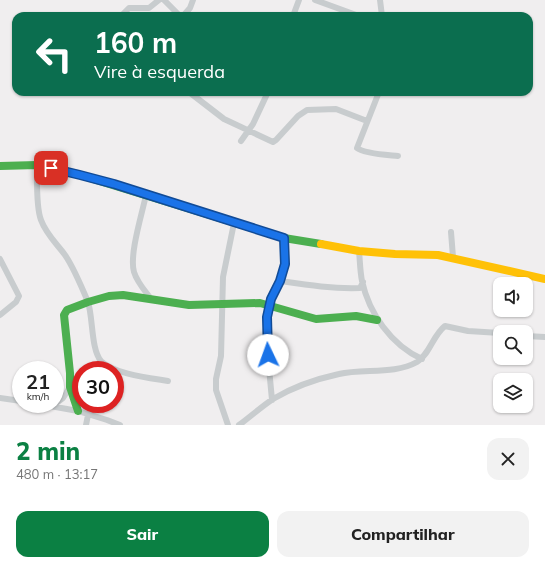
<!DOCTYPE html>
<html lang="pt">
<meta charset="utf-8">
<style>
:root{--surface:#fff;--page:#f2f2f2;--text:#222;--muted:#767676;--accent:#0b8043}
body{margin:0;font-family:Mulish,sans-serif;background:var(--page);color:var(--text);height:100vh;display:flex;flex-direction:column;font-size:15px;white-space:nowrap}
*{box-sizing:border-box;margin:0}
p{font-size:13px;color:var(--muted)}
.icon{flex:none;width:22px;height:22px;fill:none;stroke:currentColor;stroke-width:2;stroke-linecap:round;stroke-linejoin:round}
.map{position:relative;height:425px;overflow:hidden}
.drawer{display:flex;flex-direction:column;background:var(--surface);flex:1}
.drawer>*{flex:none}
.banner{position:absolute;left:12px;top:12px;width:521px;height:84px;border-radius:12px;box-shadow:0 1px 3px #0004;background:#0b6e4f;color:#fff;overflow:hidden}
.controls{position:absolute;left:493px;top:277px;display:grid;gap:8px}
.controls a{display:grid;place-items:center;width:40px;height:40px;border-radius:8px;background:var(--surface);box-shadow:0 1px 3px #0004;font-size:20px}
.speed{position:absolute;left:12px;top:361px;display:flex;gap:8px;font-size:20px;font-weight:700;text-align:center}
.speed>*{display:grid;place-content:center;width:52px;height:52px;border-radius:50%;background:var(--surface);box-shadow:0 1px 3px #0004;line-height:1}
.speed small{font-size:10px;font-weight:400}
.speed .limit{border:6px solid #d22;background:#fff;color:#111}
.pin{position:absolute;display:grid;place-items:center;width:34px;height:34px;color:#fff;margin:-17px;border-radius:8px;box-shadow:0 2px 6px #0006}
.me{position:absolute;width:44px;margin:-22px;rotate:357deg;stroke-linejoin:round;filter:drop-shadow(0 0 3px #0008)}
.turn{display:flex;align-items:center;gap:14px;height:84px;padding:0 16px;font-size:18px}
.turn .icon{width:52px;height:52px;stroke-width:2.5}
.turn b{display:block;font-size:28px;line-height:34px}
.round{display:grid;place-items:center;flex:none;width:42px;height:42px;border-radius:12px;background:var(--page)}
.headline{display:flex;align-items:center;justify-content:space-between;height:68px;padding:0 16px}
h1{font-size:24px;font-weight:800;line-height:30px;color:var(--accent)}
.cta{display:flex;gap:8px;margin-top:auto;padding:8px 16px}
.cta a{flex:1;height:46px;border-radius:12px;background:var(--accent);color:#fff;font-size:16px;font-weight:800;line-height:46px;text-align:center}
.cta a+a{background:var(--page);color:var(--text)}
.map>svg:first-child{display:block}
</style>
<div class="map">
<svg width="545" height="425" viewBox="0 0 545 425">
<rect width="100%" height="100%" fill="#f0eeef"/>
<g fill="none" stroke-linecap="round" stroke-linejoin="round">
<path stroke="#c8ccce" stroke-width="6" d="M164,0L180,16
M315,0L359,16
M380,0L382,16
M121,16L129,8H149L159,0
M183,16L190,8L193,0
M293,16L299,0
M189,92L224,119L273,142L276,140L298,116L307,110L336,109L367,121
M379,92L357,148C364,154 389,155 398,156
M241,141L253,124L268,92
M37,165C37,179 36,208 41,220C46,234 57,244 65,255C72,265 83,290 88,302C93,317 91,350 101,361C114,374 150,378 168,381
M146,195C142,214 129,255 134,272C137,282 145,291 151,299
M451,232L453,257
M359,251C360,261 360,271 362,281C369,313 391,345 422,359
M0,259L19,296L16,302L0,315
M280,281C307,285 333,289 360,288L363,282
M526,336L545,337
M0,398L21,401
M272,400L269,368L267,317L271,299L280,281L285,264L284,238
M39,404L78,411L107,420L120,425
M52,406L63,398L70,387
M86,425L88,415
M228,425L216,390V379L221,356L223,277L234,223
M239,425C250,417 261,407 273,399C293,387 316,379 339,374C363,368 394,375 417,362C430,354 433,335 445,326L468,331L500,333"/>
<path stroke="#4caf50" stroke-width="8" d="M0,166L37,165L80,175L284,238L321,244
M78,411L70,387V373L64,315L67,310L88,302L109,296L123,295L189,305L260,303L316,319L356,316L377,320"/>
<path stroke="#ffc107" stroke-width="8" d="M321,244L359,251L395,254L438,255L545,279"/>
</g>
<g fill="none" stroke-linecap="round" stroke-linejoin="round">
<g stroke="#114b97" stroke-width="10">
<path id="route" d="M51,168L80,175L114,184L284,238L285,264L280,281L271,299L267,317L268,355"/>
</g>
<use href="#route" stroke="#1a73e8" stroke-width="7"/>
</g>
</svg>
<div class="controls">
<a><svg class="icon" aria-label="sound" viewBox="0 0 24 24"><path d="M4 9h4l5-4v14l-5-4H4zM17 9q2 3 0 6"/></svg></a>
<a><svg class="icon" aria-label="search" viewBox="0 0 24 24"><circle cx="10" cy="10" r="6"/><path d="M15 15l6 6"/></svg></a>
<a><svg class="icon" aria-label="layers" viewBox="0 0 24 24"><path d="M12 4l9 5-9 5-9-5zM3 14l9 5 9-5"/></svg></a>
</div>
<div class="speed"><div>21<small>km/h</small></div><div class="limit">30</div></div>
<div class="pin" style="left:51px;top:168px;background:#d93025"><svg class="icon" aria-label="arrive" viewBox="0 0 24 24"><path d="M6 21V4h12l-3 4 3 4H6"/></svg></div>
<svg class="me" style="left:268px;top:355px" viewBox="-20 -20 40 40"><circle r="19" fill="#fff"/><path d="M0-13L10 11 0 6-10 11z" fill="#1a73e8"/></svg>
<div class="banner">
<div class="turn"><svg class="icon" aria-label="left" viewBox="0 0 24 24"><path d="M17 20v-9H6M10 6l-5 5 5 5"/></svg><div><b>160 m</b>Vire à esquerda</div></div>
</div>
</div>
<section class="drawer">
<div class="headline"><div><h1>2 min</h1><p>480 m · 13:17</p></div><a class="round"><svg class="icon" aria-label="close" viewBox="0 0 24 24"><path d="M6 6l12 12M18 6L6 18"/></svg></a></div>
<div class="cta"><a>Sair</a><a>Compartilhar</a></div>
</section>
